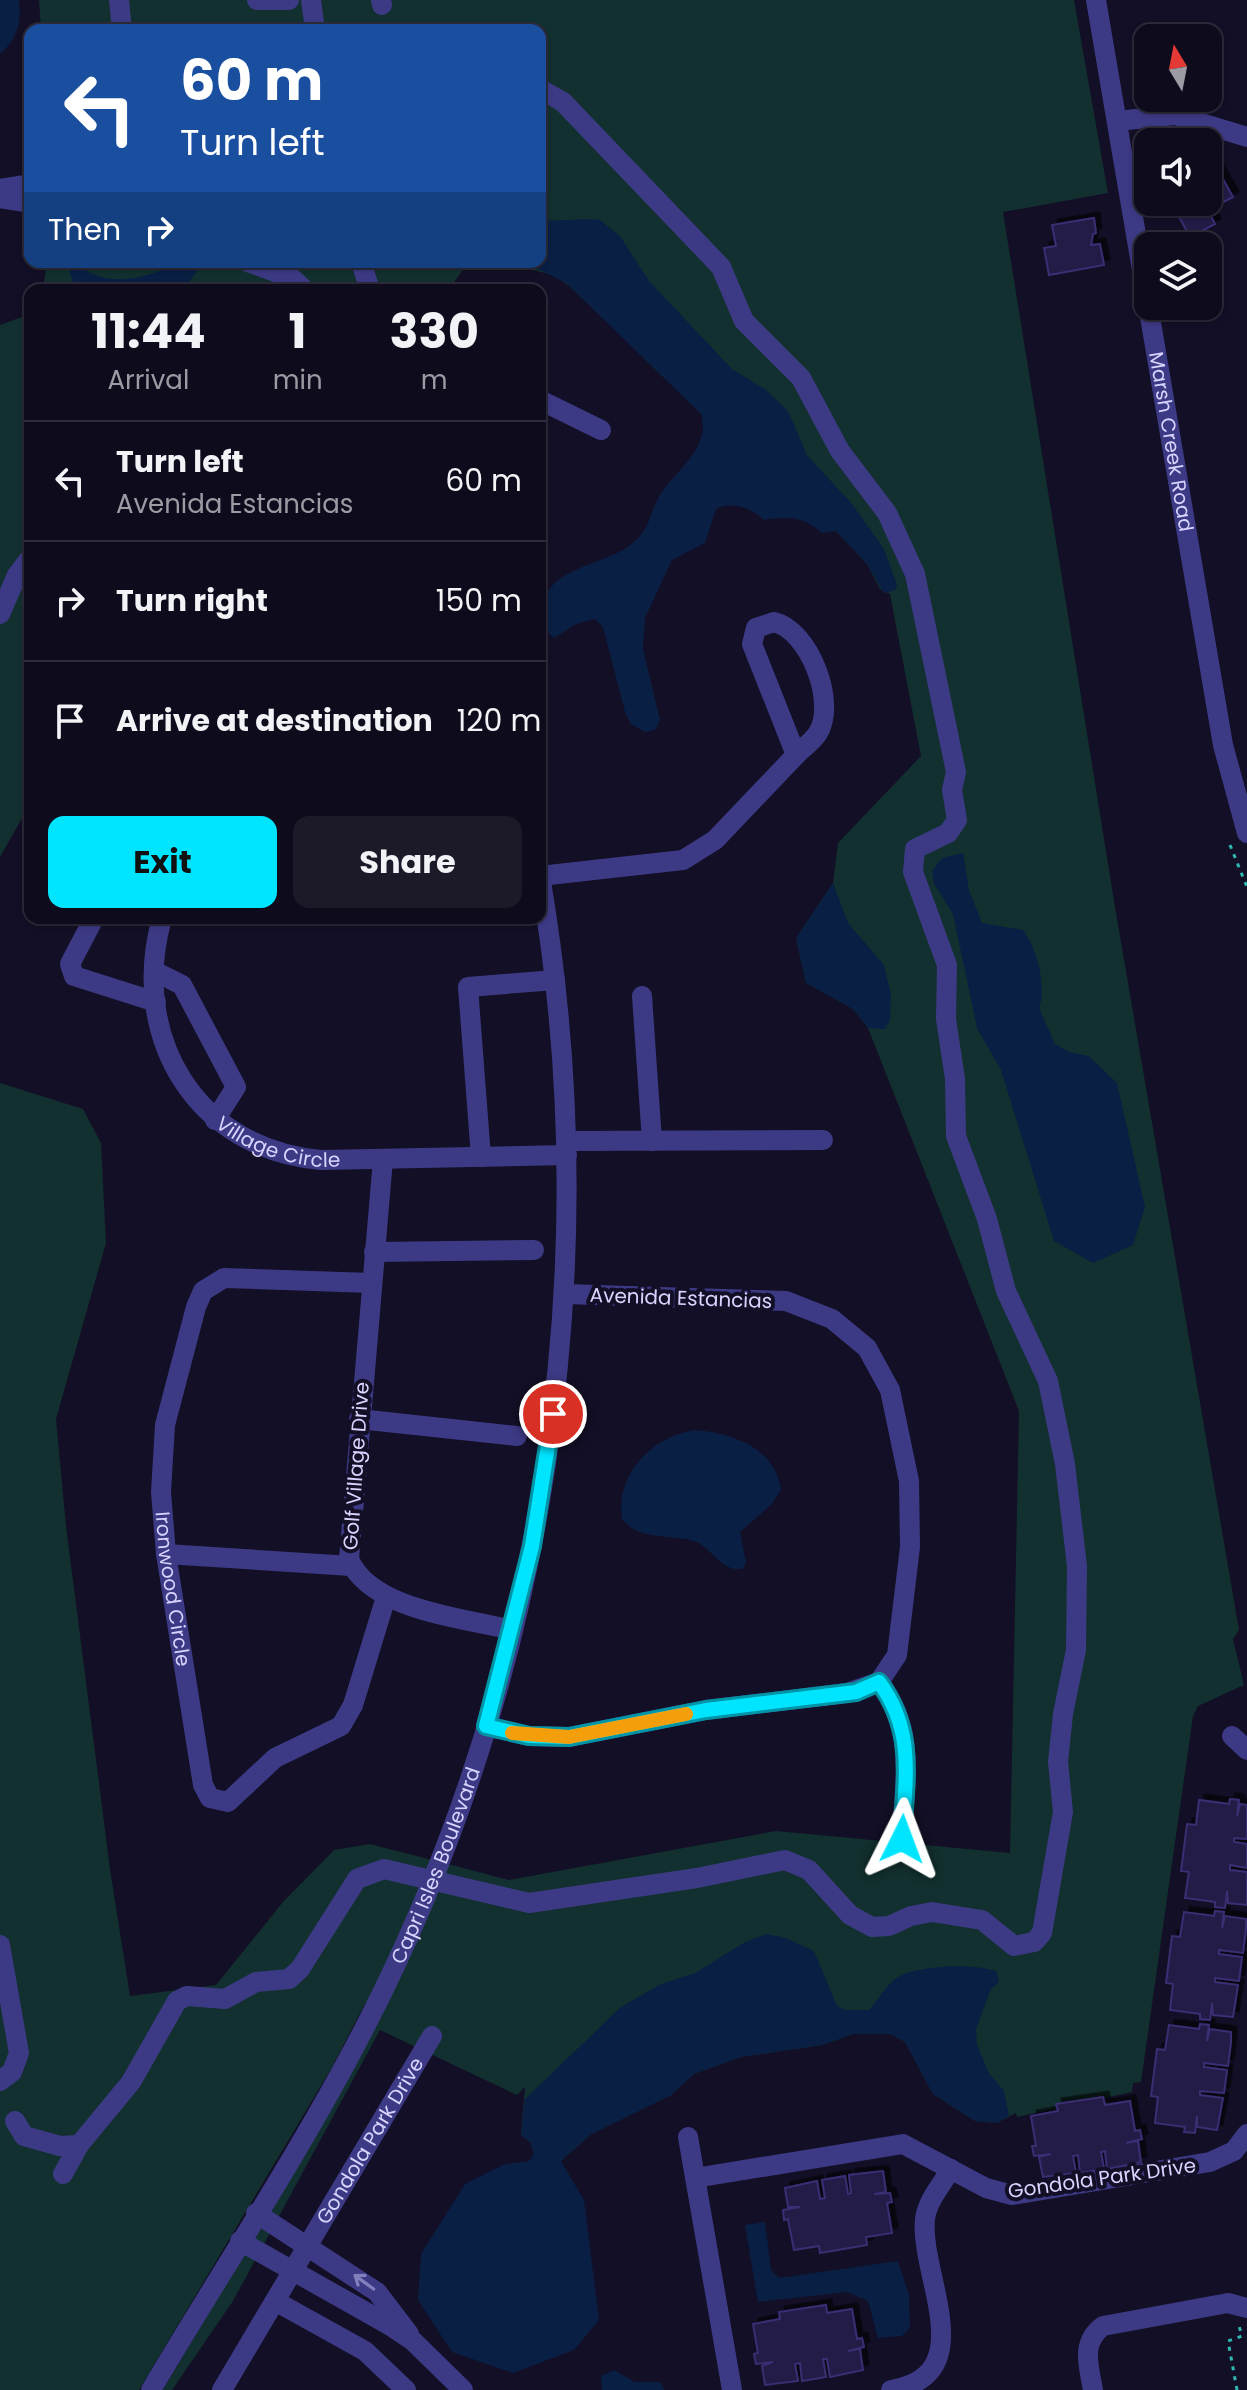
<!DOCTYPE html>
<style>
:root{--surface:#0e0b1c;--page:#1c1929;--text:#f1f3f6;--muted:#9b9ba3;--line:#2e2b3b;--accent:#00e5ff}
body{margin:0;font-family:Poppins,sans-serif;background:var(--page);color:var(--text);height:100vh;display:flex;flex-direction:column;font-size:30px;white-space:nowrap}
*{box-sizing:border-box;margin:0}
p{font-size:26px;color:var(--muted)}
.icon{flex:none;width:44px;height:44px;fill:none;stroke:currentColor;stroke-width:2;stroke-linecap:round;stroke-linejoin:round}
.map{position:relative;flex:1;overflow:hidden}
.drawer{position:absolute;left:24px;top:284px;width:522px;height:640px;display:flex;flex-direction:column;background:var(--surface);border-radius:16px;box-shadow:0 2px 6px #0004,0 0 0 2px var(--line)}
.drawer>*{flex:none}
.guide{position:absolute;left:24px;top:24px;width:522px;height:244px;border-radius:16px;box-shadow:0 2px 6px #0004,0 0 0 2px var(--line);background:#1a4fa0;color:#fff;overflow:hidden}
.needle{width:52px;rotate:350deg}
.tools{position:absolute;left:1134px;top:24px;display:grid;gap:16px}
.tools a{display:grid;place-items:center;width:88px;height:88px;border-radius:16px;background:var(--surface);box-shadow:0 2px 6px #0004,0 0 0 2px var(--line);font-size:40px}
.pin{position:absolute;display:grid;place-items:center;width:68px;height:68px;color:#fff;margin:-34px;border:4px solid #fff;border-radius:50%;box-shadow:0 2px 8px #0007}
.me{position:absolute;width:88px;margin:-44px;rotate:3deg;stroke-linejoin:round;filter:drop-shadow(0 0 6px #0008)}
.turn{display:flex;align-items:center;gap:28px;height:168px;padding:0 24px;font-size:36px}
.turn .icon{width:104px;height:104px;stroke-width:2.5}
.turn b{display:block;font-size:56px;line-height:68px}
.then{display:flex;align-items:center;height:76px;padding:0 24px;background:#0003;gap:16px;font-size:30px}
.eta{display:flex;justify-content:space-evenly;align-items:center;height:136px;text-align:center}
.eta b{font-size:48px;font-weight:700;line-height:56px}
.action{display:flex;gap:16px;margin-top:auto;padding:16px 24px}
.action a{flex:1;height:92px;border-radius:16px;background:var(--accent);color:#111;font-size:32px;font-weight:700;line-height:92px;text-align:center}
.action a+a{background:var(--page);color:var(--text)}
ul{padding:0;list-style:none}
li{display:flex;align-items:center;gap:24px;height:120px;padding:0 24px;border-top:2px solid var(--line)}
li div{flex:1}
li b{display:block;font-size:30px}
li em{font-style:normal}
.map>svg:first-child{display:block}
</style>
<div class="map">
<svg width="1247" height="2390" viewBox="0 0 1247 2390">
<defs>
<filter id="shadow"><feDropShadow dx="5.5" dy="-5.5" stdDeviation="0" flood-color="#0009"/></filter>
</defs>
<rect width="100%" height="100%" fill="#130f26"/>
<path fill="#12302f" d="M39,0H1074L1108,193L1003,212L1115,907L1239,1630L1233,1639L1244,1685L1198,1706L1193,1716L1141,2082L1133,2083L1132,2092L1017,2117L1016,2113L997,2123L975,2121L933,2094L905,2042L890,2034H853L822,2045L741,2057L694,2074L671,2095L590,2135L568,2155L534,2154L531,2143L521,2135L525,2087L517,2095L380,2030L233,2301L172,2390H163L347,2081L384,2011L366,2002L331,2069L139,2390H0V1083L83,1109L101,1143L106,1243L56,1419L66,1526L110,1869L130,1996L216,1985L283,1902L334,1850L370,1844L509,1880L776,1831L1010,1853L1019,1411L868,1028L853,1009L806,983L796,938L833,883L838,843L921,756L890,594L880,589L867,564L836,531L701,414L581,295L554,275L499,262H540V30H41Z
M47,262H469L448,290H43Z
M30,314V804L0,857V325Z"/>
<path fill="#0a1f44" d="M0,0H19C22,21 17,40 0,54Z
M592,219L600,220L620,236L649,281L732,369L765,389L788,411L807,455L852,504L884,549L897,585L895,590L884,593L867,564L836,531L822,533C802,516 789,516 764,520C751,508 733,501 716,509L705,543L672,560L645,618L643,649L660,720L655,730L645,732L631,724L625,712L603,627L595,619L576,624L554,638C547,633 544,626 543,617C534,572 603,564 626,548C653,530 647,514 662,492C677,469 711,448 701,414L566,283L536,268L499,262H540V221Z
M179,262H198L200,267L183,290H70L73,281L69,271L80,266C106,289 151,278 179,262Z
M963,853L969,890L982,923L1023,930C1037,949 1047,985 1039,1008L1055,1044L1069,1052L1089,1056L1117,1083L1145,1207L1133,1245L1093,1263L1054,1241L1001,1070L977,1028L953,914L934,883L932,871L942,858Z
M833,883L848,923L884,965L891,995L890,1020L885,1029L868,1028L853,1009L806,983L796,938Z
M695,1430C732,1433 775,1447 781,1490L772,1504L740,1532L746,1563L742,1569C720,1572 712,1547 694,1541C671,1534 639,1541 622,1519C615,1474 653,1436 695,1430Z
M766,1934L786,1938L814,1951L837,2006L846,2010H869C878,2000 888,1982 900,1976C921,1965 973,1963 996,1971L999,1982L991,1989L976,2029L977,2045L989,2073L1004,2091L1009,2116L997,2123L975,2121L933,2094L905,2042L890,2034H853L822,2045L741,2057L694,2074L671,2095L590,2135L561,2161L584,2200L599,2320L574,2350L513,2373L452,2352L418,2300L421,2254L465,2184L505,2164L529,2161L534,2154L531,2143L521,2135L525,2099L621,2007L661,1984L695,1973L745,1942Z
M765,2222L771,2270L779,2278L898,2261L909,2295L910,2328L902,2336L878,2338L868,2301L847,2292L758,2302L745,2225Z
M614,2370L635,2382H660L665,2390H602L601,2376Z"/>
<path fill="#241b47" stroke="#3b2d73" stroke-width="2" filter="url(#shadow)" d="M1214,163L1233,197L1208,210L1215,224L1190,237L1171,202H1208V166Z
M1094,218L1096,233L1093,234L1091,245L1100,244L1104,265L1049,275L1044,248L1056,246L1052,225Z
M1230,1799L1239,1800L1237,1816L1240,1804L1247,1805V1839L1234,1838V1842L1247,1844V1868L1230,1865V1870L1247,1872V1905L1228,1903L1227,1891L1225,1908L1215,1907V1902L1185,1898L1189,1872L1181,1871L1187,1824L1196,1825L1199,1800L1229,1804Z
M1215,1911L1224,1912L1222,1928L1225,1916L1246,1919V1929L1243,1953L1219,1950V1954L1242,1957L1239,1981L1215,1978V1982L1238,1985L1233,2017L1213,2015L1212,2003L1210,2020L1200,2019V2014L1170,2010L1173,1984L1166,1983L1172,1936L1180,1937L1184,1912L1214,1916Z
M1200,2024L1209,2025L1207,2041L1210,2029L1231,2032V2042L1228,2066L1204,2063V2067L1227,2070L1224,2093L1200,2091V2095L1223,2098L1217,2130L1197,2127V2116L1195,2133L1184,2132L1185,2127L1155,2123L1158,2097L1151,2096L1157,2049L1165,2050L1169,2025L1199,2029Z
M1103,2097L1105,2105L1130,2101L1135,2131L1140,2130L1142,2139L1126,2143L1138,2141L1141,2162L1107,2169L1105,2151L1101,2152L1104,2169L1080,2173L1078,2155L1073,2156L1076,2173L1043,2177L1039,2157L1051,2154L1034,2156L1032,2146H1036L1031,2116L1058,2111L1056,2104Z
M883,2171L886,2192L874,2194L890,2193L892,2202L887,2203L892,2233L866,2237L867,2245L820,2253L819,2246L794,2250L788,2219L784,2220L783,2210L800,2207H788L785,2188L817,2181L820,2199L825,2198L822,2180L845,2176L848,2194L851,2193L849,2175Z
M826,2305L827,2313L852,2309L857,2339L862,2338L864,2347L848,2351L860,2349L863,2370L830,2377L827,2359H823L826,2377L802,2381L800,2363L795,2364L798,2381L765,2385L762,2366L773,2362L756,2364L754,2354L758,2353L753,2324L780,2319L779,2312Z"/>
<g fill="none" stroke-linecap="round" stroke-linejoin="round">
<path stroke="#2fb8b0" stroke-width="3" stroke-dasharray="4 6" stroke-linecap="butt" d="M1230,845L1247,887
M1237,2390L1228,2341L1242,2336L1239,2326"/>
<g stroke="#3d3a85" stroke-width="20">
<path d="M119,0L122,30"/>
<path d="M257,0H289"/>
<path d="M311,0L315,30"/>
<path d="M381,0L382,5"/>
<path id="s1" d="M1096,0L1223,745L1247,833"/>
<path d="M1117,121L1175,115L1247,137"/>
<path d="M0,189L30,184"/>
<path d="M0,198L30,203"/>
<path d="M248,262L292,278L305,290"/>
<path d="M361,262L370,290"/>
<path d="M540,400L601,430"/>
<path d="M0,614L17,575L30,558"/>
<path d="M774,622C809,630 837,702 818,733C813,741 803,748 796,755L752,644L756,628Z"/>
<path d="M540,876L683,860L715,840L796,755"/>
<path d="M94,918L70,964L74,976L156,1002"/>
<path id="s2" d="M162,918C129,1036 195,1149 321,1160L567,1155"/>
<path d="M154,971L182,985L236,1087L215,1120"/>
<path d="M642,996L652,1141"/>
<path d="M567,1141L823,1140"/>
<path d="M481,1157L468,987L555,980"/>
<path d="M383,1159L349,1559C370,1610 464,1618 512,1630"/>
<path d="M374,1252L534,1250"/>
<path id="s3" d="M371,1283L224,1278L203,1291L196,1307L165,1425L161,1492L166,1554L203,1785L210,1798L228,1802L275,1758L341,1726L353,1705L386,1597"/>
<path d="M359,1419L517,1436"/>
<path d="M166,1554L351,1566"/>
<path d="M879,1682C917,1732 904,1780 902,1839"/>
<path d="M486,1726L529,1736L569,1737L706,1710L847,1693L879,1682L897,1655L910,1547L909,1481L890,1390L867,1348L832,1319L786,1301L564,1294"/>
<path d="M1232,1736L1247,1750"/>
<path d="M0,1945L19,2053L12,2072L0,2081"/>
<path d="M15,2121L24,2136L60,2146L79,2145"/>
<path d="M688,2137L732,2390"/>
<path d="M63,2174L79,2145L131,2082L177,2001L187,1996L225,1999L256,1982L289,1979L300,1969L357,1879L384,1869L529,1903L697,1878L785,1860L809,1870L850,1915L872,1927L889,1926L911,1916L932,1912L982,1920L1014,1946L1034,1942L1042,1933L1063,1812L1058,1762L1063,1714L1076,1650L1077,1566L1065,1464L1048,1381L1006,1291L987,1219L956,1136L955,1079L946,1019L947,965L913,872L915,849L948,833L957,820L952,790L956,772L915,574L887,513L840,451L801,378L744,321L721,267L563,102L540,89"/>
<path d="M695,2178L903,2144L986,2188L1012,2195L1210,2162L1234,2151L1247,2134"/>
<path d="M256,2213L377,2292L409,2334"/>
<path d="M240,2241L389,2325L413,2341L463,2390"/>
<path d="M275,2301L365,2351L406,2390"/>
<path id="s4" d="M151,2390C222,2270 300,2153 364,2029C546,1677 607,1266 540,876"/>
<path id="s5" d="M222,2390L432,2036"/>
<path d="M891,2390C983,2375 919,2275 925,2219C927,2201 942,2184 951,2169"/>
<path d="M1093,2390C1089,2366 1080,2343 1103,2326L1228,2303L1247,2308"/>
</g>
</g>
<defs><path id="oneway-shaft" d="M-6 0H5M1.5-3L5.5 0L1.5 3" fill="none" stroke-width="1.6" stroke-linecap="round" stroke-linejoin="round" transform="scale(2)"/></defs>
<use stroke="#837fbc" href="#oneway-shaft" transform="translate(364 2282) rotate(-144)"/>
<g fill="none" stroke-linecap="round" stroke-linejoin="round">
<g stroke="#0095a6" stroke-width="20">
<path id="route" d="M553,1414L532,1546L486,1726L529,1736L569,1737L706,1710L856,1692L879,1682C916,1732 905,1780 902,1839"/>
</g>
<use href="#route" stroke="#00e5ff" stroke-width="14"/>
<path stroke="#f59e0b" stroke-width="14" d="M512,1733L569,1737L686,1714"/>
</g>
<g text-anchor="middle" stroke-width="8" stroke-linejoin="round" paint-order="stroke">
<g font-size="20" fill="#d9d4ff" stroke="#130f26">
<text dy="7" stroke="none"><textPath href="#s1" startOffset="448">Marsh Creek Road</textPath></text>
<text dy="7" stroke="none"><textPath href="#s2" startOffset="288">Village Circle</textPath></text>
<text transform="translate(681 1298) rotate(2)" y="7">Avenida Estancias</text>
<text transform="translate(356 1466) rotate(-86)" y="7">Golf Village Drive</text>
<text dy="7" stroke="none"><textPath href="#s3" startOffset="476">Ironwood Circle</textPath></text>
<text dy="7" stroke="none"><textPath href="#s4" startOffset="598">Capri Isles Boulevard</textPath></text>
<text dy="7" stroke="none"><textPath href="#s5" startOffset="290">Gondola Park Drive</textPath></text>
<text transform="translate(1102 2178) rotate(-8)" y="7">Gondola Park Drive</text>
</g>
</g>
</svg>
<div class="tools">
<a><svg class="needle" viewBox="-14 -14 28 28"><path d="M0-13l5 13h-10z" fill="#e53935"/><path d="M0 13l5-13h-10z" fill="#9b9ba3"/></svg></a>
<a><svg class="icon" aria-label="sound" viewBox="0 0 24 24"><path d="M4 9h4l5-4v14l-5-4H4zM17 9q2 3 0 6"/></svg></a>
<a><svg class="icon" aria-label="layers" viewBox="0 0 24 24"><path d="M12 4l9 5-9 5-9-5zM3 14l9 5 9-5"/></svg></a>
</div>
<div class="pin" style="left:553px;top:1414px;background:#d93025"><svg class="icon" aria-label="arrive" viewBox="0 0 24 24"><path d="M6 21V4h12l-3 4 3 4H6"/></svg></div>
<svg class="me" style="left:902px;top:1839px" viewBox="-20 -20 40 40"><path d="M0-17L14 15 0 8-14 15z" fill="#00e5ff" stroke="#fff" stroke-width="4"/></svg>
<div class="guide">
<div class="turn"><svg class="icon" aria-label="left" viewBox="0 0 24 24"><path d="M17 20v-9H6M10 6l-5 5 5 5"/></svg><div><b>60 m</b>Turn left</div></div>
<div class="then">Then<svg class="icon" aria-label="right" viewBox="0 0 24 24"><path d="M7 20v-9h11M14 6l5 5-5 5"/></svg></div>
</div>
<section class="drawer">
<div class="eta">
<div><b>11:44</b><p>Arrival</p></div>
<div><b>1</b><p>min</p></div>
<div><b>330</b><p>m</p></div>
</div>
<ul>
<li><svg class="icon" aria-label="left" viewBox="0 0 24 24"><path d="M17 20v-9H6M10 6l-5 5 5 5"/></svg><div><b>Turn left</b><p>Avenida Estancias</p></div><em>60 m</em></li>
<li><svg class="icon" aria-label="right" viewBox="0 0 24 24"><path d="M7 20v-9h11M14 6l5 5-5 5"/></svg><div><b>Turn right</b></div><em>150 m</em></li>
<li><svg class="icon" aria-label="arrive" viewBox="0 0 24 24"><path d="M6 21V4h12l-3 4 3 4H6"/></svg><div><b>Arrive at destination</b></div><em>120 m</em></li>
</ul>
<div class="action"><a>Exit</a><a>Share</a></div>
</section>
</div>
